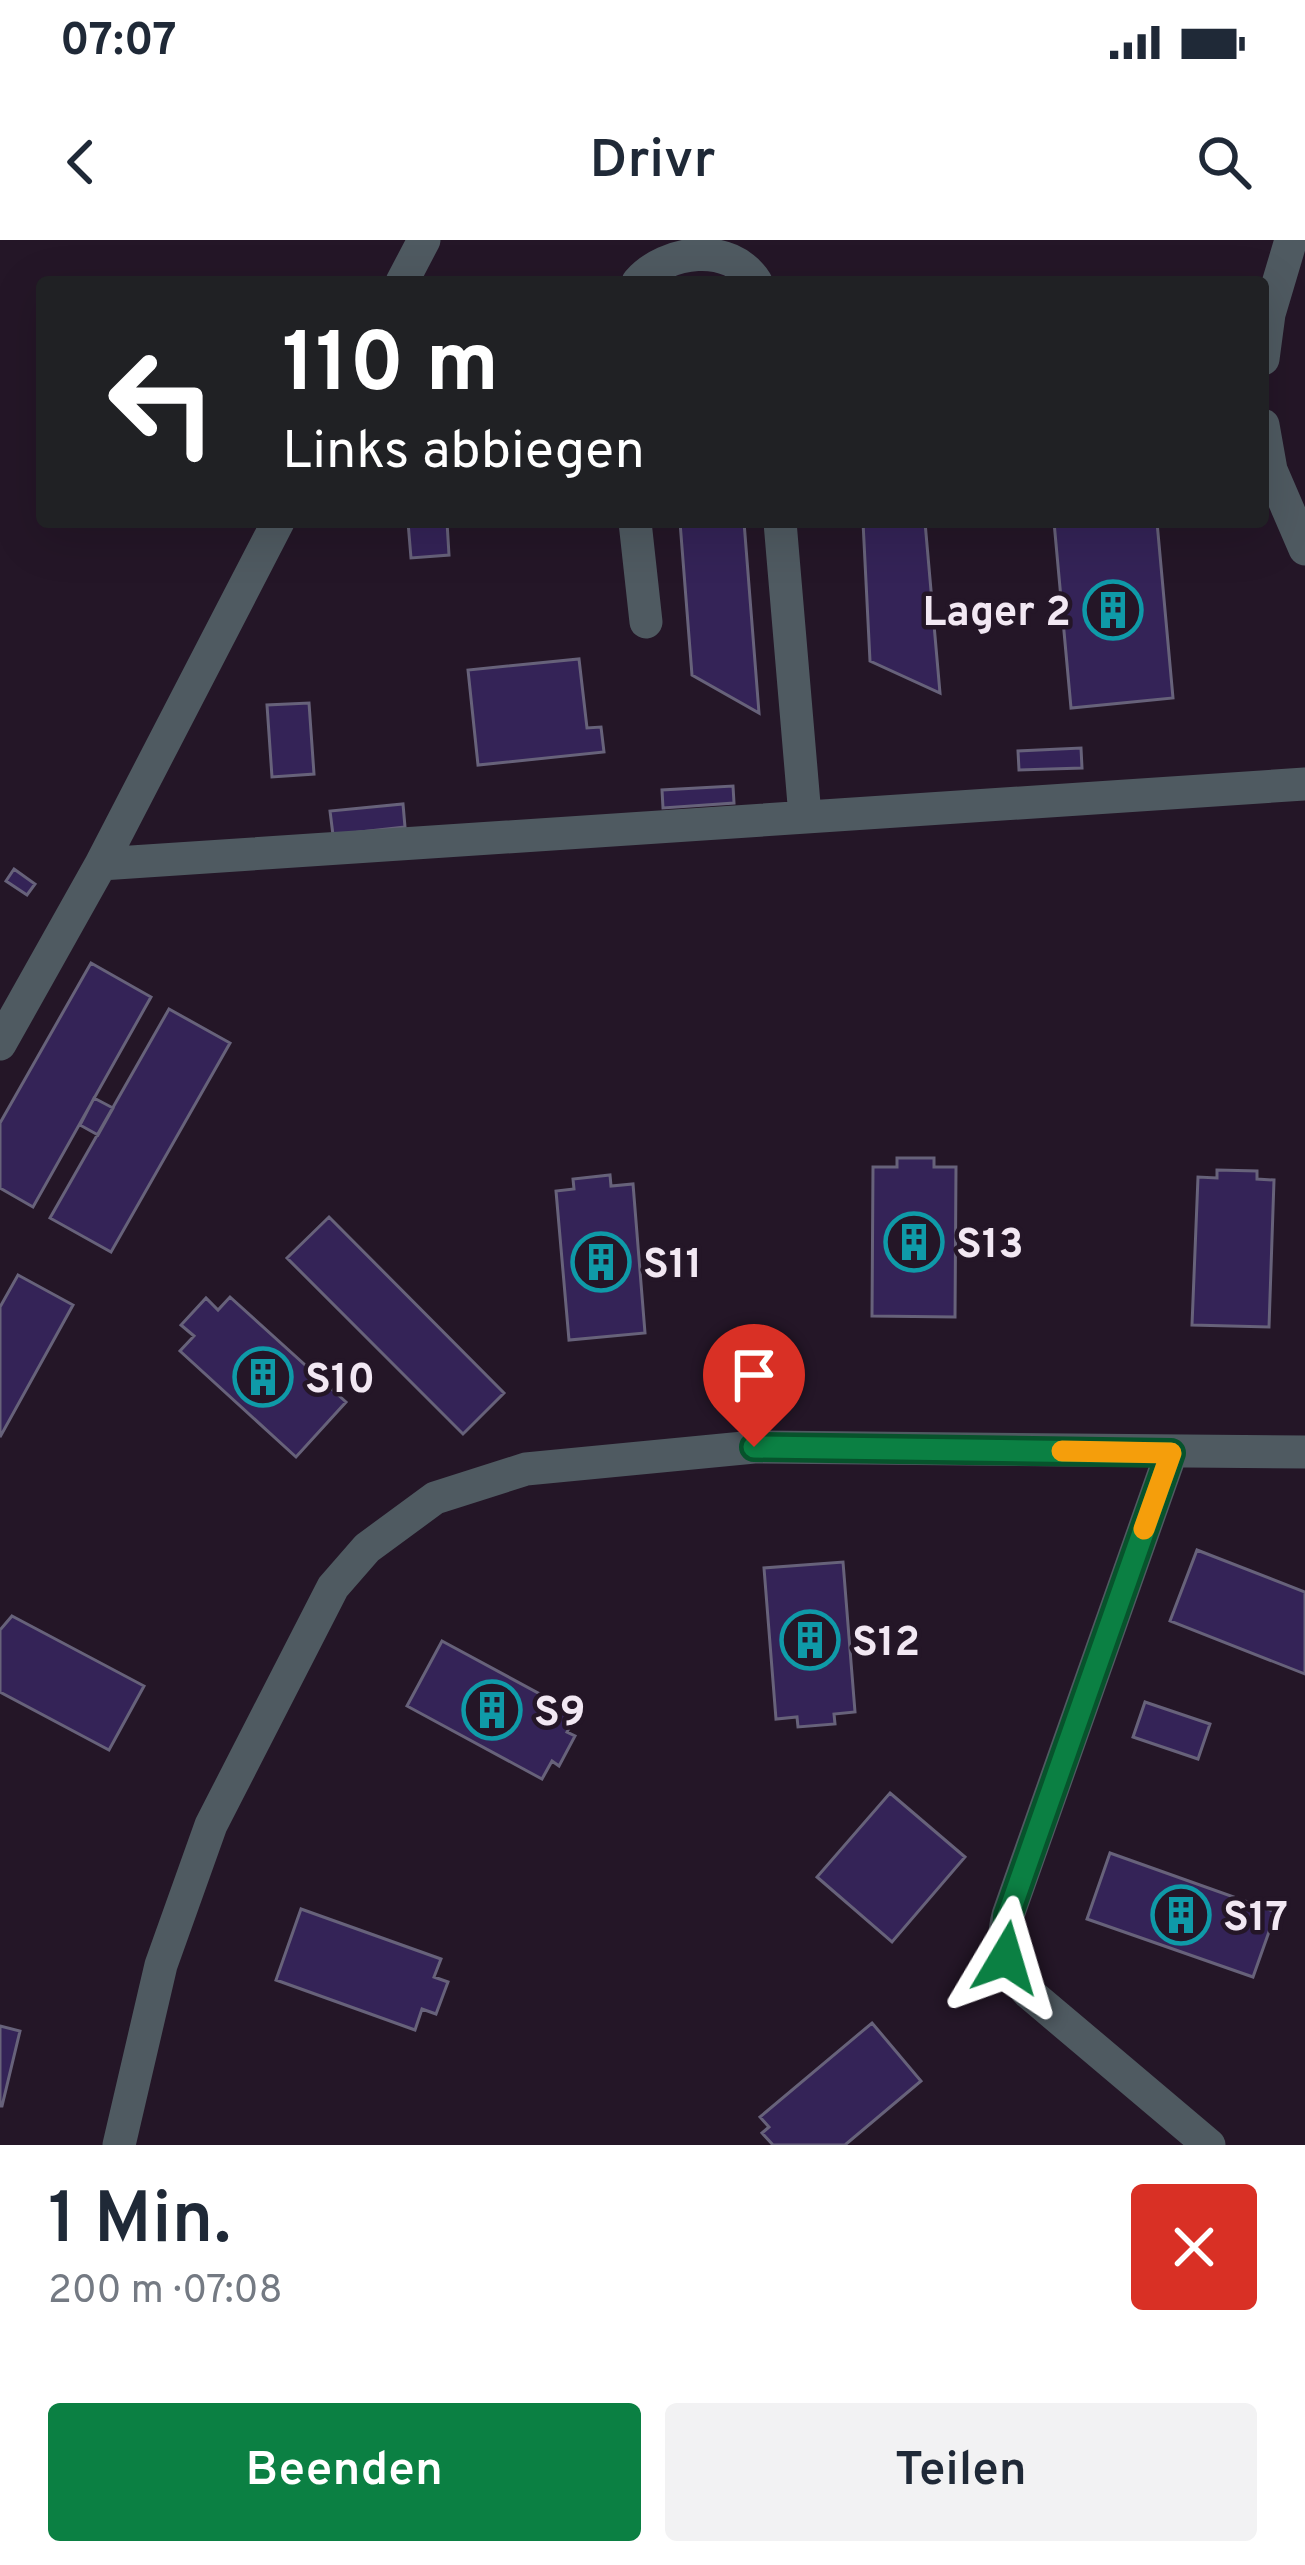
<!DOCTYPE html>
<html lang="de">
<meta charset="utf-8">
<style>
:root{--surface:#fff;--page:#f2f2f3;--text:#1f2937;--muted:#747a83;--accent:#0b8043}
body{margin:0;font-family:Overpass,sans-serif;background:var(--page);color:var(--text);height:100vh;display:flex;flex-direction:column;font-size:45px;white-space:nowrap}
*{box-sizing:border-box;margin:0}
p{font-size:39px;color:var(--muted)}
.icon{flex:none;width:66px;height:66px;fill:none;stroke:currentColor;stroke-width:2;stroke-linecap:round;stroke-linejoin:round}
.map{position:relative;height:1905px;overflow:hidden}
.sheet{display:flex;flex-direction:column;background:var(--surface);flex:1}
.sheet>*{flex:none}
.guide{position:absolute;left:36px;top:36px;width:1233px;height:252px;border-radius:12px;box-shadow:0 12px 48px #0002;background:#202124;color:#fff;overflow:hidden}
.pin{position:absolute;display:grid;place-items:center;width:102px;height:102px;color:#fff;margin:-123px -51px;border-radius:50% 50% 50% 0;rotate:-45deg;box-shadow:0 0 12px #0007}
.pin .icon{rotate:45deg}
.me{position:absolute;width:132px;margin:-66px;rotate:7deg;stroke-linejoin:round;filter:drop-shadow(0 0 9px #0008)}
.turn{display:flex;align-items:center;gap:42px;height:252px;padding:0 48px;font-size:54px}
.turn .icon{width:156px;height:156px;stroke-width:2.5}
.turn b{display:block;font-size:84px;line-height:102px}
.round{display:grid;place-items:center;flex:none;width:126px;height:126px;border-radius:12px;background:var(--page)}
.summary{display:flex;align-items:center;justify-content:space-between;height:204px;padding:0 48px}
h1{font-size:72px;font-weight:600;line-height:90px}
.primary-button{display:flex;gap:24px;margin-top:auto;padding:24px 48px}
.primary-button a{flex:1;height:138px;border-radius:12px;background:var(--accent);color:#fff;font-size:48px;font-weight:600;line-height:138px;text-align:center}
.primary-button a+a{background:var(--page);color:var(--text)}
.status{display:flex;justify-content:space-between;align-items:center;height:84px;padding:0 60px;background:var(--surface);direction:ltr}
.status svg{height:33px;fill:currentColor}
header{display:flex;justify-content:space-between;align-items:center;height:156px;padding:0 48px;background:var(--surface);font-size:54px;font-weight:600}
.map>svg:first-child{display:block}
</style>
<div class="status"><b>07:07</b><svg viewBox="0 0 49 12"><path d="M0 12V9h3v3zM5 12V6h3v6zM10 12V3h3v9zM15 12V0h3v12zM26 1h20v11H26zM47 4h2v5h-2z"/></svg></div>
<header><svg class="icon" aria-label="back" viewBox="0 0 24 24"><path d="M15 5l-7 7 7 7"/></svg>Drivr<svg class="icon" aria-label="search" viewBox="0 0 24 24"><circle cx="10" cy="10" r="6"/><path d="M15 15l6 6"/></svg></header>
<div class="map">
<svg width="1305" height="1905" viewBox="0 0 1305 1905">
<rect width="100%" height="100%" fill="#241627"/>
<path fill="#342357" stroke="#67627a" stroke-width="3" d="M408,282H447L449,315L411,318Z
M680,282H744L759,473L692,435Z
M863,282H925L940,453L870,421Z
M1054,282H1157L1173,458L1071,468Z
M579,419L587,488L601,487L604,512L478,525L468,430Z
M309,463L314,534L272,537L267,465Z
M1081,508L1082,528L1019,530L1018,511Z
M733,546L734,563L663,568L662,550Z
M403,564L405,587L333,595L330,571Z
M14,629L35,644L27,655L6,641Z
M91,723L151,757L33,967L0,948V883Z
M169,769L230,803L111,1012L50,978Z
M94,858L113,868L98,895L80,885Z
M897,918H934V927H956L955,1077L872,1076L873,927H897Z
M1217,930L1257,931V939L1274,940L1269,1087L1192,1085L1198,937L1217,938Z
M610,935L611,946L633,944L645,1093L569,1100L556,951L574,949L573,939Z
M329,977L504,1153L463,1194L287,1018Z
M18,1035L73,1065L0,1197V1067Z
M230,1057L346,1162L296,1217L180,1111L194,1096L181,1085L206,1058L218,1070Z
M1197,1310L1305,1352V1434L1170,1381Z
M843,1322L855,1472L834,1474L835,1484L798,1487L797,1477L776,1479L764,1328Z
M12,1376L144,1446L109,1510L0,1452V1390Z
M442,1401L577,1474L567,1492L575,1496L559,1526L552,1521L542,1539L407,1466Z
M1145,1462L1210,1484L1198,1519L1133,1497Z
M890,1553L965,1617L892,1702L817,1637Z
M1110,1613L1276,1672L1253,1737L1087,1679Z
M301,1669L441,1719L434,1737L448,1742L436,1774L422,1769L415,1790L276,1740Z
M872,1783L921,1841L845,1905H773L762,1893L769,1887L760,1877Z
M0,1786L20,1791L2,1866H0Z"/>
<g fill="none" stroke-linecap="round" stroke-linejoin="round">
<path stroke="#4f5a61" stroke-width="33" d="M402,42L424,0
M638,42C666,10 730,1 756,42
M1263,119L1269,74L1291,0
M1263,185L1271,230L1305,309
M635,282L646,382
M780,282L805,576
M101,624L1305,544
M0,804L101,624L278,282
M1171,1213L1008,1675C1000,1706 1007,1731 1029,1753L1209,1905
M119,1905L161,1725L211,1585L333,1347L367,1308L435,1258L526,1229L754,1207L1305,1212"/>
</g>
<g fill="none" stroke-linecap="round" stroke-linejoin="round">
<g stroke="#07532c" stroke-width="30">
<path id="route" d="M754,1207L1171,1213L1008,1676L1006,1718"/>
</g>
<use href="#route" stroke="#0b8043" stroke-width="21"/>
<path stroke="#f59e0b" stroke-width="21" d="M1062,1211L1171,1213L1144,1289"/>
</g>
<defs>
<g id="building-ring" transform="scale(3)"><circle r="9.5" fill="#241627" stroke="#0f9aa8" stroke-width="1.5"/><path d="M-4-6H4V6H1V3H-1V6H-4ZM-2.5-4.3h1.7v1.8h-1.7ZM.8-4.3h1.7v1.8H.8ZM-2.5-1h1.7V.8h-1.7ZM.8-1h1.7V.8H.8Z" fill="#0f9aa8"/></g>
</defs>
<g fill-rule="evenodd">
<use href="#building-ring" x="1113" y="370"/>
<use href="#building-ring" x="914" y="1002"/>
<use href="#building-ring" x="601" y="1022"/>
<use href="#building-ring" x="263" y="1137"/>
<use href="#building-ring" x="810" y="1400"/>
<use href="#building-ring" x="492" y="1470"/>
<use href="#building-ring" x="1181" y="1675"/>
</g>
<g text-anchor="middle" stroke-width="9" stroke-linejoin="round" paint-order="stroke">
<g font-size="42" font-weight="bold" fill="#f2e8f3" stroke="#241627" text-anchor="start">
<text x="1071" y="385" text-anchor="end">Lager 2</text>
<text x="956" y="1017">S13</text>
<text x="643" y="1037">S11</text>
<text x="305" y="1152">S10</text>
<text x="852" y="1415">S12</text>
<text x="534" y="1485">S9</text>
<text x="1223" y="1690">S17</text>
</g>
</g>
</svg>
<div class="pin" style="left:754px;top:1207px;background:#d93025"><svg class="icon" aria-label="arrive" viewBox="0 0 24 24"><path d="M6 21V4h12l-3 4 3 4H6"/></svg></div>
<svg class="me" style="left:1006px;top:1718px" viewBox="-20 -20 40 40"><path d="M0-17L14 15 0 8-14 15z" fill="#0b8043" stroke="#fff" stroke-width="4"/></svg>
<div class="guide">
<div class="turn"><svg class="icon" aria-label="left" viewBox="0 0 24 24"><path d="M17 20v-9H6M10 6l-5 5 5 5"/></svg><div><b>110 m</b>Links abbiegen</div></div>
</div>
</div>
<section class="sheet">
<div class="summary"><div><h1>1 Min.</h1><p>200 m · 07:08</p></div><a class="round" style="background:#d93025;color:#fff"><svg class="icon" aria-label="close" viewBox="0 0 24 24"><path d="M6 6l12 12M18 6L6 18"/></svg></a></div>
<div class="primary-button"><a>Beenden</a><a>Teilen</a></div>
</section>
